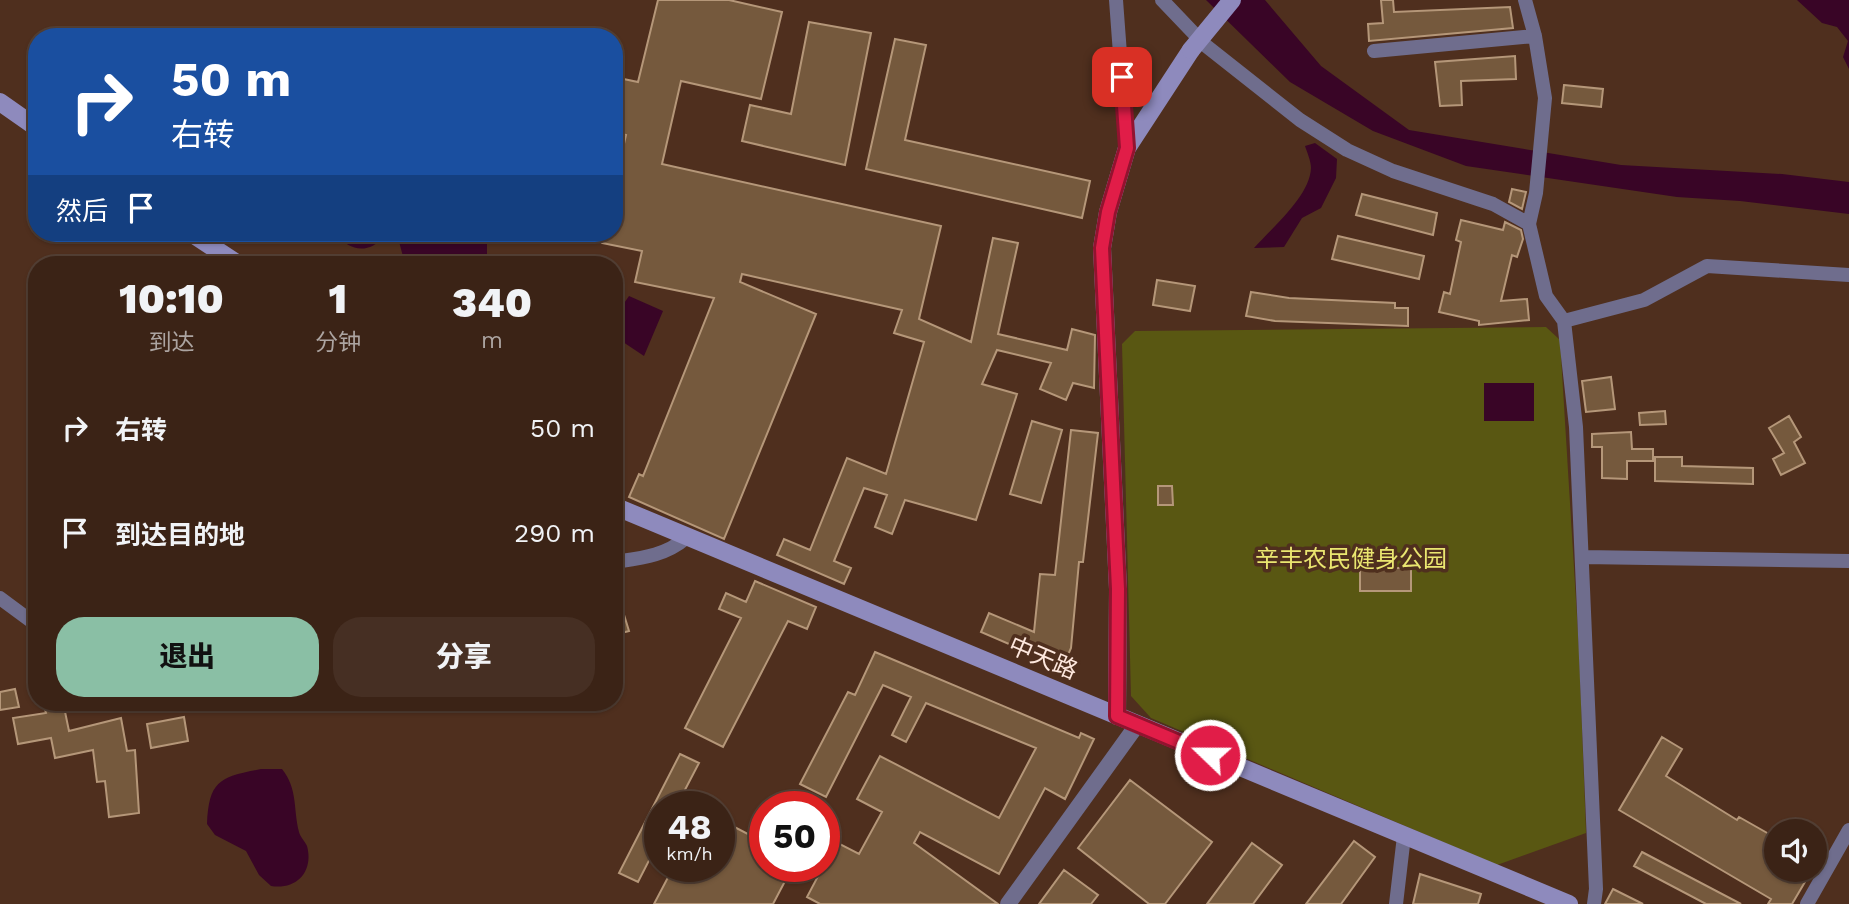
<!DOCTYPE html>
<html lang="zh">
<meta charset="utf-8">
<style>
:root{--surface:#3b2316;--page:#462f23;--text:#f1f3f6;--muted:#aca4a1;--line:#544035;--accent:#8abfa5}
body{margin:0;font-family:"Work Sans","Noto Sans SC",sans-serif;background:var(--page);color:var(--text);height:100vh;display:flex;flex-direction:column;font-size:26px;white-space:nowrap}
*{box-sizing:border-box;margin:0}
p{font-size:23px;color:var(--muted)}
.icon{flex:none;width:38px;height:38px;fill:none;stroke:currentColor;stroke-width:2;stroke-linecap:round;stroke-linejoin:round}
.map{position:relative;flex:1;overflow:hidden}
.drawer{position:absolute;left:28px;top:256px;width:595px;height:455px;display:flex;flex-direction:column;background:var(--surface);border-radius:28px;box-shadow:0 2px 5px #0004,0 0 0 2px var(--line)}
.drawer>*{flex:none}
.banner{position:absolute;left:28px;top:28px;width:595px;height:214px;border-radius:28px;box-shadow:0 2px 5px #0004,0 0 0 2px var(--line);background:#1a4fa0;color:#fff;overflow:hidden}
.buttons{position:absolute;left:1764px;top:819px;display:grid;gap:14px}
.buttons a{display:grid;place-items:center;width:63px;height:63px;border-radius:50%;background:var(--surface);box-shadow:0 2px 5px #0004,0 0 0 2px var(--line);font-size:35px}
.speed{position:absolute;left:644px;top:791px;display:flex;gap:14px;font-size:35px;font-weight:700;text-align:center}
.speed>*{display:grid;place-content:center;width:91px;height:91px;border-radius:50%;background:var(--surface);box-shadow:0 2px 5px #0004,0 0 0 2px var(--line);line-height:1}
.speed small{font-size:18px;font-weight:400}
.speed .limit{border:10px solid #d22;background:#fff;color:#111}
.pin{position:absolute;display:grid;place-items:center;width:60px;height:60px;color:#fff;margin:-30px;border-radius:14px;box-shadow:0 4px 10px #0006}
.me{position:absolute;width:77px;margin:-38px;rotate:292deg;stroke-linejoin:round;filter:drop-shadow(0 0 5px #0008)}
.turn{display:flex;align-items:center;gap:24px;height:147px;padding:0 28px;font-size:32px}
.turn .icon{width:91px;height:91px;stroke-width:2.5}
.turn b{display:block;font-size:49px;line-height:60px}
.then{display:flex;align-items:center;height:66px;padding:0 28px;background:#0003;gap:14px;font-size:26px}
.eta{display:flex;justify-content:space-evenly;align-items:center;height:119px;text-align:center}
.eta b{font-size:42px;font-weight:800;line-height:49px}
.cta{display:flex;gap:14px;margin-top:auto;padding:14px 28px}
.cta a{flex:1;height:80px;border-radius:28px;background:var(--accent);color:#111;font-size:28px;font-weight:800;line-height:80px;text-align:center}
.cta a+a{background:var(--page);color:var(--text)}
ul{padding:0;list-style:none}
li{display:flex;align-items:center;gap:21px;height:105px;padding:0 28px}
li div{flex:1}
li b{display:block;font-size:26px}
li em{font-style:normal}
.map>svg:first-child{display:block}
</style>
<div class="map">
<svg width="1849" height="904" viewBox="0 0 1849 904">
<rect width="100%" height="100%" fill="#4f2f1e"/>
<path fill="#595712" d="M1546,327L1560,340L1579,650L1586,833L1497,865L1151,718L1131,696L1122,344L1135,331Z"/>
<path fill="#390526" d="M1206,0H1265L1321,66L1409,130L1621,165L1782,174L1849,182V214L1740,201L1677,197L1466,166L1373,131L1290,82Z
M1797,0H1849V69L1843,57L1848,41L1837,27L1822,23Z
M1315,143L1337,159L1336,178L1321,208L1302,218L1284,247L1254,248C1272,228 1310,196 1311,168C1311,161 1307,152 1305,146Z
M337,233H383V237C370,254 348,252 337,233Z
M481,233L487,240V264H405L397,234Z
M629,296L663,311L644,356L614,336V318Z
M1484,383H1534V421H1484Z
M261,769H282C298,789 293,808 299,832C300,837 305,841 307,846C314,872 296,890 271,886L259,875L246,851L215,835L207,824C209,780 220,777 261,769Z"/>
<path fill="#75593d" stroke="#b59779" stroke-width="2" d="M658,0H729L782,12L761,99L681,81L662,164L941,226L919,319L971,342L993,238L1018,243L998,334L1067,350L1072,329L1095,335L1094,388L1073,383L1066,400L1040,389L1051,363L997,350L982,384L1017,394L976,520L905,500L892,534L875,527L887,495L864,488L834,561L851,568L844,584L777,555L784,539L810,550L847,458L886,474L924,342L894,333L902,310L742,274L740,282L816,314L724,539L629,497L639,474L643,476L714,298L635,282L642,251L602,243L604,233H614V188L626,135L614,132V77L638,82Z
M1381,0H1393L1394,12L1510,7L1513,28L1369,41L1368,24L1383,23Z
M809,22L871,33L845,165L742,141L750,105L791,114Z
M895,39L926,45L905,140L1090,181L1082,218L866,169Z
M1515,56L1516,79L1461,81L1462,105L1440,106L1435,62Z
M1564,85L1603,89L1601,107L1562,103Z
M1512,189L1526,192L1522,209L1509,202Z
M1362,194L1437,213L1433,235L1356,215Z
M1461,220L1503,230L1505,222L1521,230L1523,239L1517,257L1512,255L1501,301L1527,299L1529,320L1479,325V321L1439,312L1444,292L1450,294L1461,242L1456,240Z
M1338,236L1424,256L1419,279L1332,259Z
M1157,280L1195,286L1190,311L1153,305Z
M1251,292L1289,298L1395,303V308H1408V326L1275,321L1246,316Z
M1611,377L1615,409L1586,412L1582,381Z
M1665,411L1666,424L1640,425L1639,413Z
M1789,416L1801,437L1794,442L1805,463L1781,475L1773,459L1784,453L1769,428Z
M1032,421L1062,430L1041,503L1010,494Z
M1071,430L1098,433L1083,562H1079L1071,648L1063,667L981,632L989,613L1034,632L1040,574L1055,575Z
M1631,432L1632,449H1653V461H1627V479L1602,478V447H1592V434Z
M1655,457H1682V466L1753,468V484L1655,481Z
M1158,486H1172L1173,505H1158Z
M1360,568H1411V591H1360Z
M755,581L816,607L807,629L788,621L723,747L685,728L741,618L719,609L726,593L746,602Z
M614,592H617L629,631L614,635Z
M875,652L1079,738L1081,733L1094,739L1065,799L1045,788L999,874L920,832L914,843L998,904H820L807,897L836,842L859,854L882,812L857,799L880,756L999,818L1036,748L926,703L906,742L892,735L911,697L883,685L826,797L800,784L848,692L855,695Z
M15,689L19,707L0,710V692Z
M43,702H63L69,731L121,718L127,751L135,750L139,813L109,817L105,781L97,782L93,750L55,758L51,738L18,744L13,718L46,713Z
M184,717L188,741L151,748L147,724Z
M1662,737L1682,749L1666,776L1737,820L1739,817L1776,838V870H1812L1792,904H1768L1771,899L1619,810Z
M680,754L699,763L676,807H660V839L638,882L619,873Z
M1130,780L1212,842L1165,904H1149L1078,848Z
M719,819L765,843V866H793L773,904H654L674,866H719Z
M1354,841L1375,857L1341,904H1306Z
M1252,843L1282,865L1253,904H1207Z
M1642,852L1741,904H1706L1634,866Z
M1064,870L1098,895L1091,904H1039Z
M1420,874L1481,894L1478,904H1413Z
M1613,889L1643,904H1605Z"/>
<g fill="none" stroke-linecap="round" stroke-linejoin="round">
<path stroke="#6f6d8d" stroke-width="14" d="M1116,0L1127,148
M1162,0L1205,45L1300,120L1347,150L1393,171L1493,204L1529,224
M1525,0L1535,36L1545,98L1536,193L1529,224L1546,296L1564,321L1576,427L1596,889L1594,904
M1374,51L1535,36
M1564,321L1644,300L1707,266L1849,275
M1583,557L1849,561
M614,562C641,558 665,556 686,538
M0,598L31,621L37,620
M1396,904L1404,836
M1807,904L1849,830"/>
<path stroke="#6f6d8d" stroke-width="16" d="M1008,904L1137,725"/>
<path stroke="#8e8abd" stroke-width="18" d="M0,102L37,128
M191,233L238,264
M614,506L1569,904
M1117,716L1118,589L1102,248L1108,212L1127,148L1191,50"/>
<path stroke="#8e8abd" stroke-width="18" d="M1191,50L1232,0"/>
</g>
<g fill="none" stroke-linecap="round" stroke-linejoin="round">
<g stroke="#92132f" stroke-width="18">
<path id="route" d="M1122,77L1127,148L1108,212L1102,248L1118,589L1117,716L1210,755"/>
</g>
<use href="#route" stroke="#e11d48" stroke-width="12"/>
</g>
<g text-anchor="middle" stroke-width="7" stroke-linejoin="round" paint-order="stroke">
<g font-size="24" fill="#eae670" stroke="#4f2f1e">
<text x="1351" y="567">辛丰农民健身公园</text>
</g>
<g font-size="24" fill="#fee8de" stroke="#4f2f1e">
<text transform="translate(1043 658) rotate(23)" y="8">中天路</text>
</g>
</g>
</svg>
<div class="buttons">
<a><svg class="icon" aria-label="sound" viewBox="0 0 24 24"><path d="M4 9h4l5-4v14l-5-4H4zM17 9q2 3 0 6"/></svg></a>
</div>
<div class="speed"><div>48<small>km/h</small></div><div class="limit">50</div></div>
<div class="pin" style="left:1122px;top:77px;background:#d93025"><svg class="icon" aria-label="arrive" viewBox="0 0 24 24"><path d="M6 21V4h12l-3 4 3 4H6"/></svg></div>
<svg class="me" style="left:1210px;top:755px" viewBox="-20 -20 40 40"><circle r="17" fill="#e11d48" stroke="#fff" stroke-width="3"/><path d="M0-11L8 9 0 5-8 9z" fill="#fff"/></svg>
<div class="banner">
<div class="turn"><svg class="icon" aria-label="right" viewBox="0 0 24 24"><path d="M7 20v-9h11M14 6l5 5-5 5"/></svg><div><b>50 m</b>右转</div></div>
<div class="then">然后<svg class="icon" aria-label="arrive" viewBox="0 0 24 24"><path d="M6 21V4h12l-3 4 3 4H6"/></svg></div>
</div>
<section class="drawer">
<div class="eta">
<div><b>10:10</b><p>到达</p></div>
<div><b>1</b><p>分钟</p></div>
<div><b>340</b><p>m</p></div>
</div>
<ul>
<li><svg class="icon" aria-label="right" viewBox="0 0 24 24"><path d="M7 20v-9h11M14 6l5 5-5 5"/></svg><div><b>右转</b></div><em>50 m</em></li>
<li><svg class="icon" aria-label="arrive" viewBox="0 0 24 24"><path d="M6 21V4h12l-3 4 3 4H6"/></svg><div><b>到达目的地</b></div><em>290 m</em></li>
</ul>
<div class="cta"><a>退出</a><a>分享</a></div>
</section>
</div>
